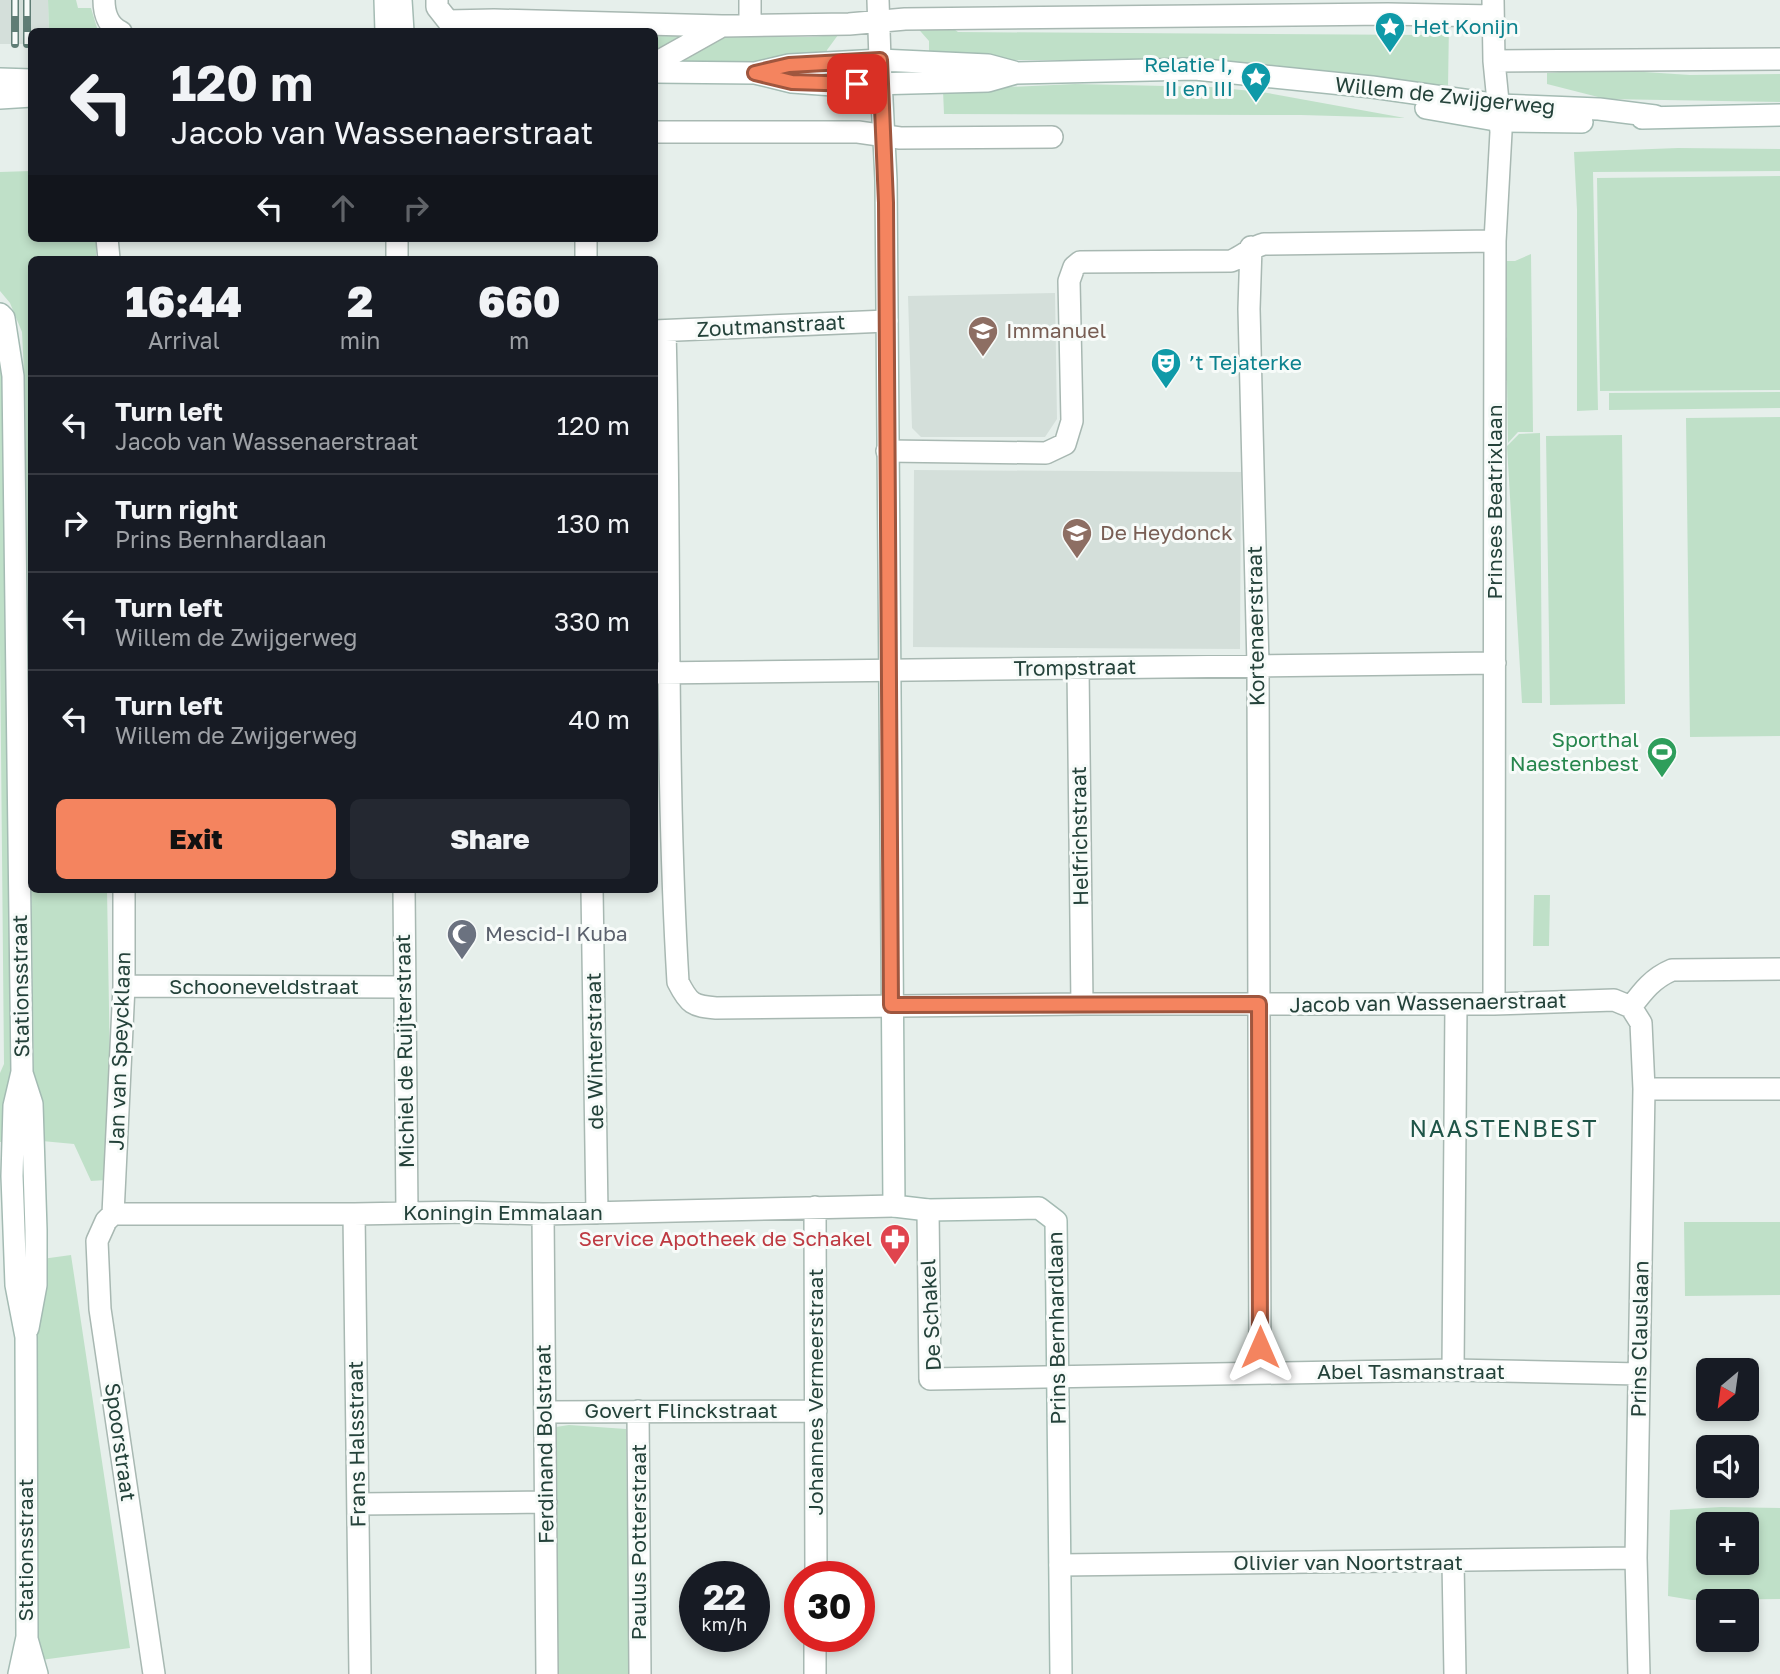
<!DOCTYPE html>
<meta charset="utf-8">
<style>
:root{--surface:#171b24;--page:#242831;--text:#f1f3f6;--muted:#9ea1a6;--line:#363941;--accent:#f4845f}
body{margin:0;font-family:"Golos Text",sans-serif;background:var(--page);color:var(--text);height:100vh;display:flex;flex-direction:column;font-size:26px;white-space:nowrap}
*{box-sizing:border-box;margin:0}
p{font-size:23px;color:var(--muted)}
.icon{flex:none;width:38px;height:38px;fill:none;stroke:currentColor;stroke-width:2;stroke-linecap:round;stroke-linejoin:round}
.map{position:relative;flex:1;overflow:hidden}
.panel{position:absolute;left:28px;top:256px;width:630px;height:637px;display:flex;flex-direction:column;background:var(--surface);border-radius:10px;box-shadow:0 4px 10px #0003}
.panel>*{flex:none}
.hud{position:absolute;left:28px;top:28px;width:630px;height:214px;border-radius:10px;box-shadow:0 4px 10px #0003;background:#171b24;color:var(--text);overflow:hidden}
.needle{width:46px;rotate:209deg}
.controls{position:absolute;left:1696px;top:1358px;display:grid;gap:14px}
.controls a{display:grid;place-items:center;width:63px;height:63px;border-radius:10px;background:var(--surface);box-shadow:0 4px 10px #0003;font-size:35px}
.speed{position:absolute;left:679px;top:1561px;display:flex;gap:14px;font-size:35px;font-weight:700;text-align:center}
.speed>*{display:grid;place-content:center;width:91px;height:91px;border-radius:50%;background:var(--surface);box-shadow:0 4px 10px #0003;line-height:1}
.speed small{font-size:18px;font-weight:400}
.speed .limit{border:10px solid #d22;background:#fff;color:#111}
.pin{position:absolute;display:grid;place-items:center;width:60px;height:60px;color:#fff;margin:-30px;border-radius:14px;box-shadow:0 4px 10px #0006}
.me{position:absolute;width:77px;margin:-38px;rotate:0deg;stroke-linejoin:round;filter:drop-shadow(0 0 5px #0008)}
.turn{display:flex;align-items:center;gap:24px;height:147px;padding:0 28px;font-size:32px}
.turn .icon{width:91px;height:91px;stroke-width:2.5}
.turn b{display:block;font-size:49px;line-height:60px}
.lanes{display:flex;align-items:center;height:66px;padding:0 28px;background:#0003;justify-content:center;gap:35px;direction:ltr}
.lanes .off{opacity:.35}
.eta{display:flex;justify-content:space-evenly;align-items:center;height:119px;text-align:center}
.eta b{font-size:42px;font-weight:800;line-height:49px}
.primary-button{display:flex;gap:14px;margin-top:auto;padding:14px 28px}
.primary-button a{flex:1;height:80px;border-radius:10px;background:var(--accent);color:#111;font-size:28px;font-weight:800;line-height:80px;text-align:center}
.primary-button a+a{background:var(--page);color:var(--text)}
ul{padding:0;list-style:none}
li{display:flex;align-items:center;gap:21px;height:98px;padding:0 28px;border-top:2px solid var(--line)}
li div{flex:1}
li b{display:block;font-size:26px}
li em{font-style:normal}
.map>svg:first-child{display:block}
</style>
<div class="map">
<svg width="1780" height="1674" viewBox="0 0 1780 1674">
<rect width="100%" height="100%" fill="#e6efeb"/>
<path fill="#d4dfda" d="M0,0H48L49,31L32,32L31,44H0Z
M1055,293L1057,419L1045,437H921L912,428L908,296Z
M914,470L1241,472L1240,649L913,647Z"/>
<path fill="#bfe0c8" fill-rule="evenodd" d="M48,0H76L78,8H91L98,31H49Z
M1449,22L1448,88L1271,65L1123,60H1005L929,54V41L914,24L948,25L958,32L1431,35Z
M838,35L827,50L826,58L745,64L655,65L654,36L809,37Z
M1599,69L1690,75L1780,74V102L1606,99L1547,84V73Z
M1075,84L1211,87L1262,92L1405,118L1301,115L944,114L943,90Z
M1678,148L1780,149V171L1593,172L1598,410L1577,411V210L1574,152Z
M31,171L32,238H96V259H32V889H107L110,1068L106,1180L91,1181L74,1144L42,1141L34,1079L25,391L22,332L10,303L0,291V172Z
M1780,176V390L1600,391L1597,178Z
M1531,254L1533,432H1518L1508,443L1507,381L1501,375V344L1507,337L1506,286L1500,279L1501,261H1515Z
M0,345L5,366L13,1041L6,1142H0V1073L4,1064L0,643Z
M1780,392V408L1609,410V393Z
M1780,417V736L1690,737L1686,418Z
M1540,433L1542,703H1522L1507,446L1519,434Z
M1622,435L1625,704L1550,705L1546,436Z
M1534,895H1550L1549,946H1533Z
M1684,1222H1780V1295L1685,1296Z
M71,1255L130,1648L41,1660L35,1619L36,1342L42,1284V1259Z
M569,1425L626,1429L629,1674H555L553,1434L556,1427Z
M1721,1507L1780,1508V1599L1692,1600L1668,1596L1670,1510ZM1708,1524H1746V1563H1708Z"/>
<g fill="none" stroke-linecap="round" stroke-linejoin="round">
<g stroke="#a8b8b2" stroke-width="24">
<path id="street" d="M104,0C104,13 108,26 121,32
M437,0V7L448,21L494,20L722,26L849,24L905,19L1388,14L1493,16
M878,0L880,60
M1493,0L1494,61L1501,132L1495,241L1494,1004
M750,25V0
M1494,61L1780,59
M654,64L720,27
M654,132H858L900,138L1052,137
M107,238L109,259
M397,238V259
M586,238V259
M1251,247L1249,309L1258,665L1260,1373
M654,331L887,321
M665,331C671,548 665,765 678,982C689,1004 693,1006 716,1008L1082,1004H1494L1614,1000L1631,1007C1643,991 1653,978 1672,970L1780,969
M887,451L1046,453L1065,444L1072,421L1069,281L1074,267L1080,262L1231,261C1244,256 1251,247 1264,244L1495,241
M1078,668L1082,1004
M654,673C935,672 1215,666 1495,663
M404,889L407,1213
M592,889L597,1213
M124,986L404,987
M1631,1007L1641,1023L1644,1089L1636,1558L1639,1674
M1644,1089H1780
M815,1207L816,1577
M928,1210L930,1379L1453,1370L1639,1374
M113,1214H354L466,1212L543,1214L894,1206
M113,1214L106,1221L97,1241L100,1309L154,1674
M113,1214L124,986V889
M354,1214L360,1674
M543,1214L547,1674
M1453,1370L1456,1005
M638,1411L640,1674
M545,1412L816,1411
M358,1504L546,1502
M1453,1562L1455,1674
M1060,1565L1636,1558
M815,1674V1636"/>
</g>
<g stroke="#a4bbb3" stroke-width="24">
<path id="secondary" d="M385,0L386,32
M401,0L403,32
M880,60L886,180L894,1206L928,1210L1039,1208L1056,1221L1061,1674
M654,72L755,73L789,65L880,60L988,65L1014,72
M755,73L792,82L833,85L988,81L1016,73L1195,69L1372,87L1499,105L1599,109L1655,116
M0,79L32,80
M0,98L32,96
M1426,108L1501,121L1582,122
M1642,118L1780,115
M0,314L4,318L13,376L22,1072L14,1106L12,1176L16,1285L26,1337L27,1637L19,1674
M22,1073L32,1104L36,1230V1285L28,1328
M27,1639L37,1674"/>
</g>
<use href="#street" stroke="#fff" stroke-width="21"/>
<use href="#secondary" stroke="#fff" stroke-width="21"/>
<g stroke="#5f7d75" stroke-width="8">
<path id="rail" d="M15,0V44
M27,0V44"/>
</g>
<use href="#rail" stroke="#f7fbf9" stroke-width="5" stroke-dasharray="16" stroke-linecap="butt"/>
</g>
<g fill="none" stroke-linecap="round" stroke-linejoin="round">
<g stroke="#9f563e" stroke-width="18">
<path id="route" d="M857,84L792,82L755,73L789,65L880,60L886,203L891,1005L1259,1004L1260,1347"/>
</g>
<use href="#route" stroke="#f4845f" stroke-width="12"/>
</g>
<defs>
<g id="sight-pin" transform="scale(1.575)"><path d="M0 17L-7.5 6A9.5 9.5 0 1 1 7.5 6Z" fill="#0f9aa8" stroke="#f7fbf9"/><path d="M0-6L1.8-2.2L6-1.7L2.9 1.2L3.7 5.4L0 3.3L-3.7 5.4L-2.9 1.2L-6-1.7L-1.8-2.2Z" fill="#fff"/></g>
<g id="school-pin" transform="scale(1.575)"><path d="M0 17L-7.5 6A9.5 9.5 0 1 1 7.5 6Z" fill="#8d6e63" stroke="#f7fbf9"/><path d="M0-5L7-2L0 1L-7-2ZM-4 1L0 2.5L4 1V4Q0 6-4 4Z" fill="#fff"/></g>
<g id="theatre-pin" transform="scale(1.575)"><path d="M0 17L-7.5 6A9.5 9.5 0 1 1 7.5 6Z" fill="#0f9aa8" stroke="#f7fbf9"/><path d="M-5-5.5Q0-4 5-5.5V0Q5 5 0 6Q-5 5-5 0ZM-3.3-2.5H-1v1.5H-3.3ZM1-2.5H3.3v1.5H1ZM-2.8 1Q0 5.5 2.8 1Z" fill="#fff"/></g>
<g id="stadium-pin" transform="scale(1.575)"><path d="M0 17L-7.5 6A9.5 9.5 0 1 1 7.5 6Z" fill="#2e9e5b" stroke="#f7fbf9"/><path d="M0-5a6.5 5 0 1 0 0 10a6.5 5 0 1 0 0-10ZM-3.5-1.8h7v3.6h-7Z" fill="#fff"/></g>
<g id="mosque-pin" transform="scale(1.575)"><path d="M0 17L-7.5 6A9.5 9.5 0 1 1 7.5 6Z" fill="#6b7280" stroke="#f7fbf9"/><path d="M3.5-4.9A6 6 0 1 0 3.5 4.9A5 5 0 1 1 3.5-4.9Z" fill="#fff"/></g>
<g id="pharmacy-pin" transform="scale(1.575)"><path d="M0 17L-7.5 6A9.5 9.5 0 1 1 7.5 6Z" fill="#e0444e" stroke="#f7fbf9"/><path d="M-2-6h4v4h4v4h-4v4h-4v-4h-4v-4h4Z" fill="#fff"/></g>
</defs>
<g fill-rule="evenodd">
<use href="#sight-pin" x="1390" y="27"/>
<use href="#sight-pin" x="1256" y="77"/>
<use href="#school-pin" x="983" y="331"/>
<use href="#theatre-pin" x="1166" y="363"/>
<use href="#school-pin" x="1077" y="533"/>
<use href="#stadium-pin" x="1662" y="752"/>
<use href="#mosque-pin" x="462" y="934"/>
<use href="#pharmacy-pin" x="895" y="1239"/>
</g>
<g text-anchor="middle" stroke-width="6" stroke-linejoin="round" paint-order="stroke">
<g font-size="21" fill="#0d838f" stroke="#f7fbf9" text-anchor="start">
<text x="1413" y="34">Het Konijn</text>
<text x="1233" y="72" text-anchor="end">Relatie I,<tspan x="1233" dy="24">II en III</tspan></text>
<text x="1189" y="370">’t Tejaterke</text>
</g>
<g font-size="21" fill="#24423a" stroke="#f7fbf9">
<text transform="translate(1445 96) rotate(6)" y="7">Willem de Zwijgerweg</text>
<text transform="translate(771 326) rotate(-3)" y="7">Zoutmanstraat</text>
<text transform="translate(1495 502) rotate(-90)" y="7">Prinses Beatrixlaan</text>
<text transform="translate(1256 626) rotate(-91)" y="7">Kortenaerstraat</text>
<text transform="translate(1075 668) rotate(-1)" y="7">Trompstraat</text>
<text transform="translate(1080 836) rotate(-91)" y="7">Helfrichstraat</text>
<text transform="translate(21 986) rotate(-91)" y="7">Stationsstraat</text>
<text x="264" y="994">Schooneveldstraat</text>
<text transform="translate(1428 1003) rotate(-1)" y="7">Jacob van Wassenaerstraat</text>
<text transform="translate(120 1051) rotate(-88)" y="7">Jan van Speycklaan</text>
<text transform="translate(405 1051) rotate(-91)" y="7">Michiel de Ruijterstraat</text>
<text transform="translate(595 1051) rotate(-91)" y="7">de Winterstraat</text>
<text x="503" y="1220">Koningin Emmalaan</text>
<text transform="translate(931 1315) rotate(-93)" y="7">De Schakel</text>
<text transform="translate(1057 1328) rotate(-91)" y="7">Prins Bernhardlaan</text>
<text transform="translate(1640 1339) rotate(-89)" y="7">Prins Clauslaan</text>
<text x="1411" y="1379">Abel Tasmanstraat</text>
<text transform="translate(816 1392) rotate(-90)" y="7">Johannes Vermeerstraat</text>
<text x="681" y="1418">Govert Flinckstraat</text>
<text transform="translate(120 1442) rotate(82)" y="7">Spoorstraat</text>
<text transform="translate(357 1444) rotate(-91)" y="7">Frans Halsstraat</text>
<text transform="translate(545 1444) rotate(-91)" y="7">Ferdinand Bolstraat</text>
<text transform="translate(639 1542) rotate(-90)" y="7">Paulus Potterstraat</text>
<text transform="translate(26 1550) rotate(-90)" y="7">Stationsstraat</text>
<text x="1348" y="1570">Olivier van Noortstraat</text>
</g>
<g font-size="21" fill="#785e54" stroke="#f7fbf9" text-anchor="start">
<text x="1006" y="338">Immanuel</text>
<text x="1100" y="540">De Heydonck</text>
</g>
<g font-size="21" fill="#27864d" stroke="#f7fbf9" text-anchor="end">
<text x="1639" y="747">Sporthal<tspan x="1639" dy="24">Naestenbest</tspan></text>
</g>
<g font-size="21" fill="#5b616d" stroke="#f7fbf9" text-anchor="start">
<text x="485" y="941">Mescid-I Kuba</text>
</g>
<g font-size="21" fill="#be3a42" stroke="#f7fbf9" text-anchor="end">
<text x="872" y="1246">Service Apotheek de Schakel</text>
</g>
<g font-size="23" letter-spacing="2" fill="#1f5548" stroke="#f7fbf9">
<text x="1504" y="1137">NAASTENBEST</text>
</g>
</g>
</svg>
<div class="controls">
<a><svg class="needle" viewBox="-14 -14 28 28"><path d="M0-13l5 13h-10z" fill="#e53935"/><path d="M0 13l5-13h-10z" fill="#9ea1a6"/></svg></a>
<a><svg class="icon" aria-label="sound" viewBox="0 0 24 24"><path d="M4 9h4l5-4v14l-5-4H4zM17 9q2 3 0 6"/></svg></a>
<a>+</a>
<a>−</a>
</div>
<div class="speed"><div>22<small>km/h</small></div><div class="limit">30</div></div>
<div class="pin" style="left:857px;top:84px;background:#d93025"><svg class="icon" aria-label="arrive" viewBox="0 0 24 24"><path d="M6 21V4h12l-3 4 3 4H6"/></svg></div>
<svg class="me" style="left:1260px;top:1347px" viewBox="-20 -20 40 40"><path d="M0-17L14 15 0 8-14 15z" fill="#f4845f" stroke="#fff" stroke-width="4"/></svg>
<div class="hud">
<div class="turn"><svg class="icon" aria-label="left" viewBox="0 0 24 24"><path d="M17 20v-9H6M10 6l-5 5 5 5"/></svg><div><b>120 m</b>Jacob van Wassenaerstraat</div></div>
<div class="lanes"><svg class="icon" aria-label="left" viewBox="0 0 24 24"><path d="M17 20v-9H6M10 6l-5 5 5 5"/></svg><svg class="icon off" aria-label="ahead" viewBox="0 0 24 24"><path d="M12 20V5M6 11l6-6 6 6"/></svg><svg class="icon off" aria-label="right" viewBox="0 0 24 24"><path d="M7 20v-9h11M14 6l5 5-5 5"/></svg></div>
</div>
<section class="panel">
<div class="eta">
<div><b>16:44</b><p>Arrival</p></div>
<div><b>2</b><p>min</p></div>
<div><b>660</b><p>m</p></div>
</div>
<ul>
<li><svg class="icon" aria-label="left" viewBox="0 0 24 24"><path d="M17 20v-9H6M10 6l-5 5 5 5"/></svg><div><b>Turn left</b><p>Jacob van Wassenaerstraat</p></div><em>120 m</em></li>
<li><svg class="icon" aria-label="right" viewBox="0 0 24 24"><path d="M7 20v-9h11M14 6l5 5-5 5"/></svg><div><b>Turn right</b><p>Prins Bernhardlaan</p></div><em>130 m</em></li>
<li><svg class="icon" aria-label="left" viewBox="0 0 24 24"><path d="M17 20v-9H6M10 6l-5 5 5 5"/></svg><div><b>Turn left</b><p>Willem de Zwijgerweg</p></div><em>330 m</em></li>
<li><svg class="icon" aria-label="left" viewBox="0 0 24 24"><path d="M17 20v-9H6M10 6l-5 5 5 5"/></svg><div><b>Turn left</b><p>Willem de Zwijgerweg</p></div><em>40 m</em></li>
</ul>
<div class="primary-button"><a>Exit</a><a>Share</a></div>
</section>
</div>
